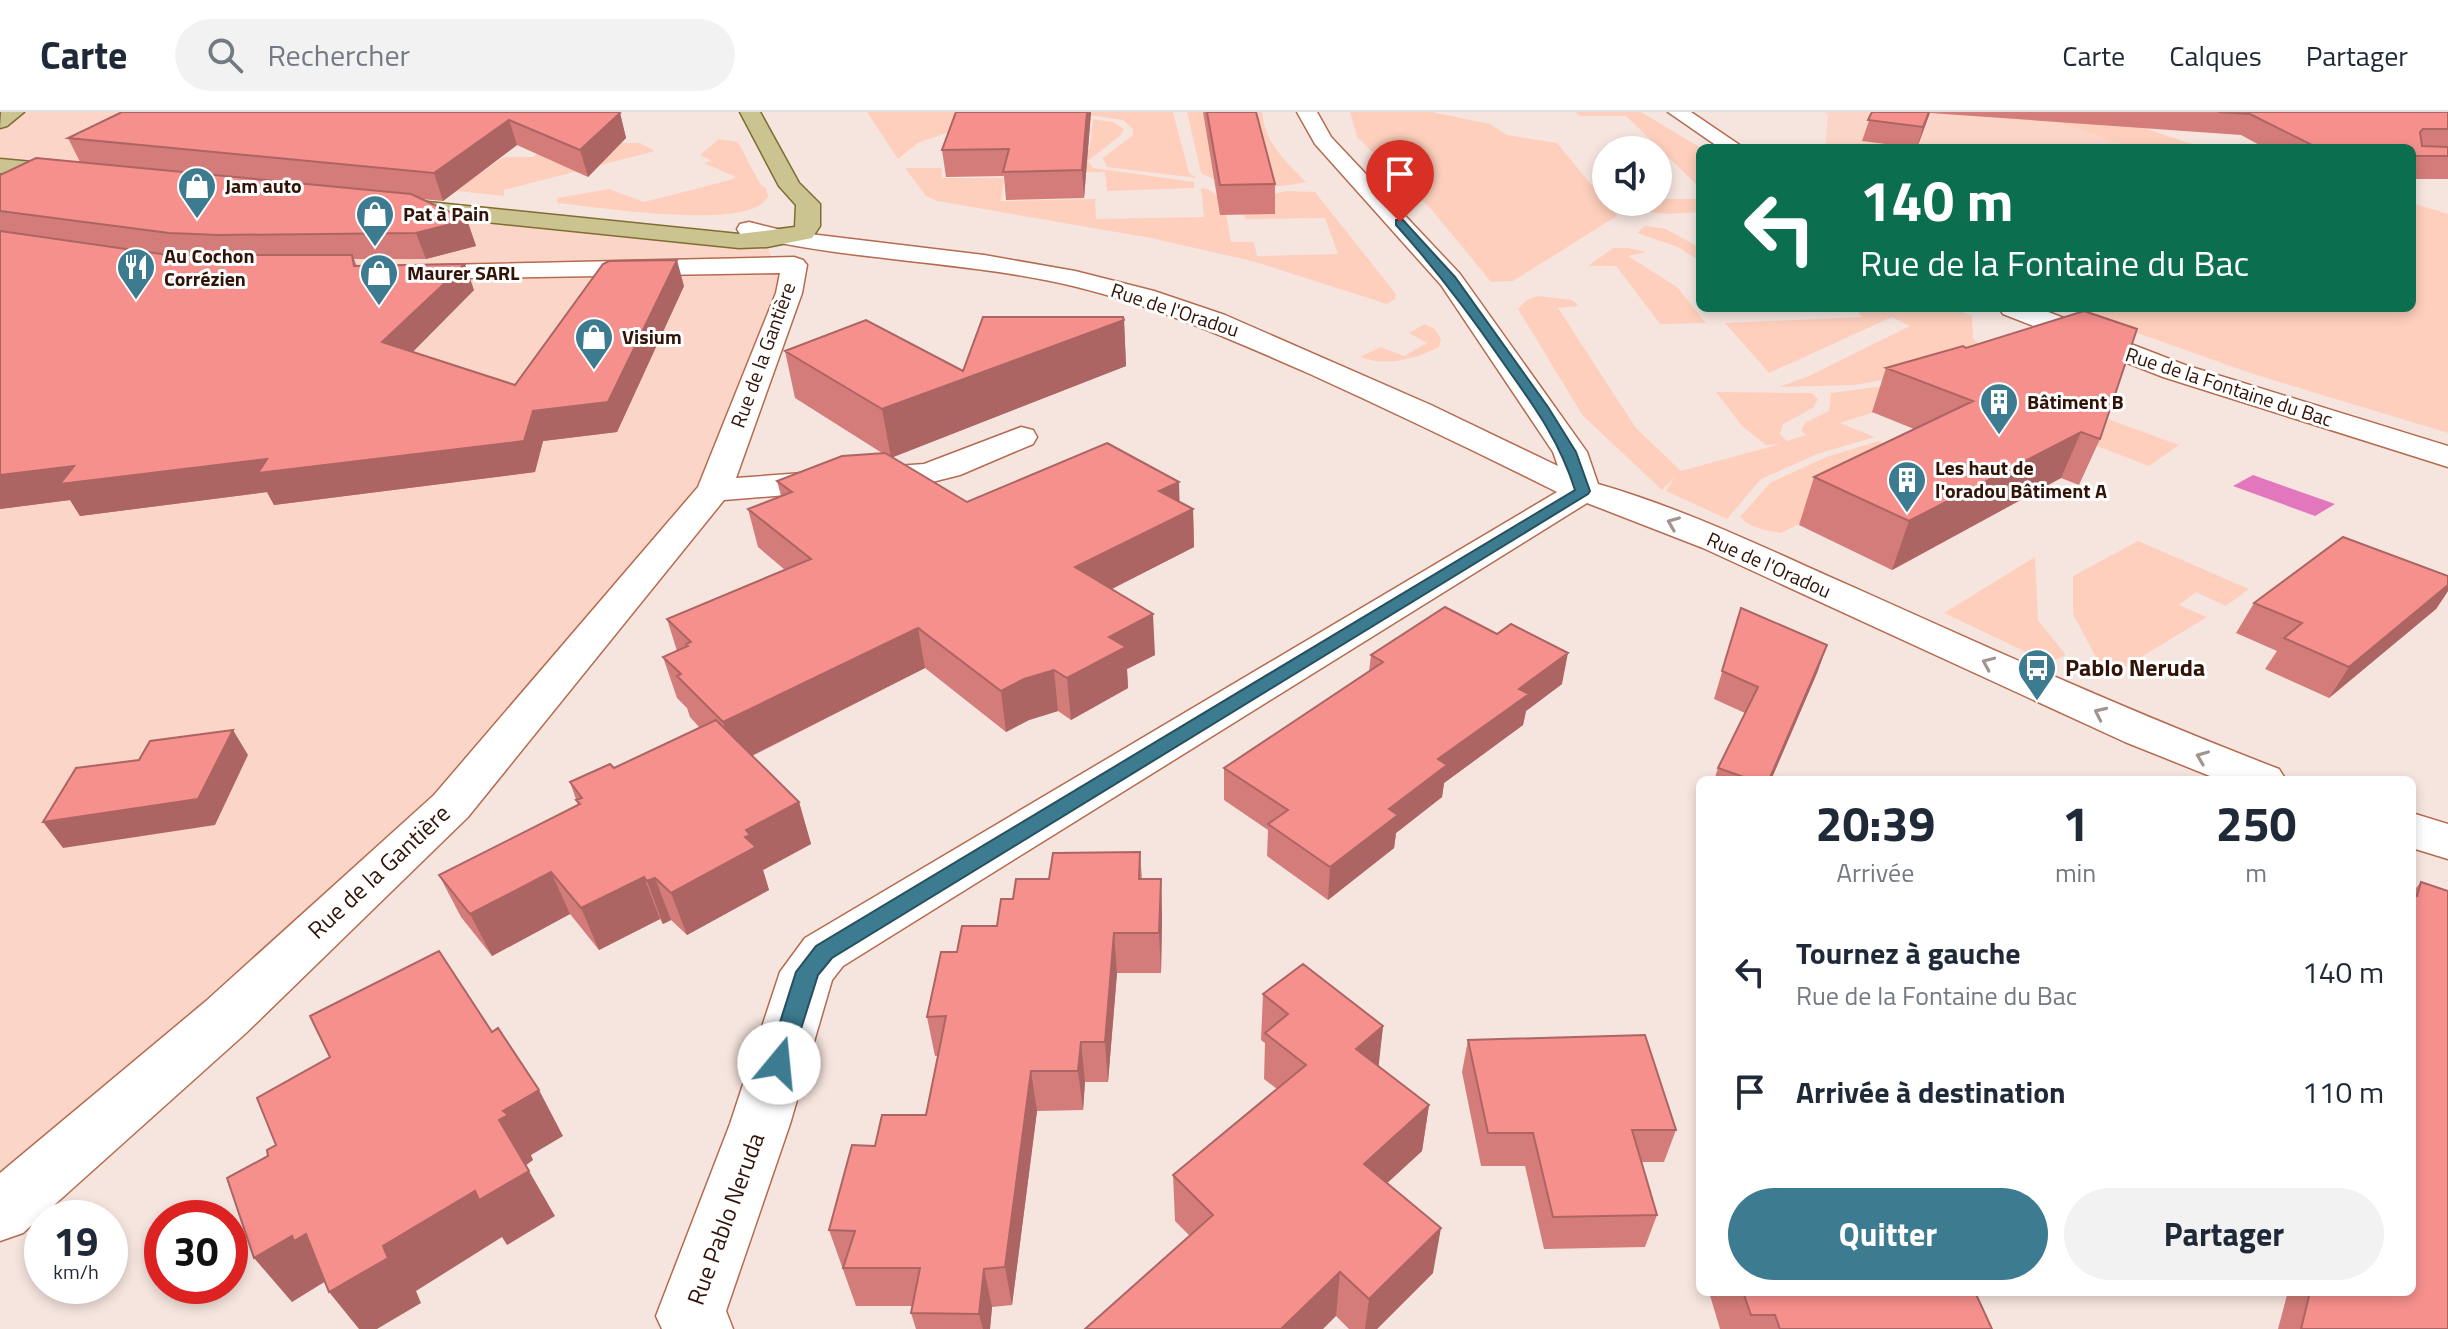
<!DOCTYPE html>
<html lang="fr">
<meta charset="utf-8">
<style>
:root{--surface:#fff;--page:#f2f2f3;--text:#1f2937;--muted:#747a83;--line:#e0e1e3;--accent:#3c7b90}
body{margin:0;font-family:"Titillium Web",sans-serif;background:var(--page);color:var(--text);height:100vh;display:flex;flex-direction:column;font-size:30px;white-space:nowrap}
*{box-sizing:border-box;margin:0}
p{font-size:26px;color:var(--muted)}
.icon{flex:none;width:44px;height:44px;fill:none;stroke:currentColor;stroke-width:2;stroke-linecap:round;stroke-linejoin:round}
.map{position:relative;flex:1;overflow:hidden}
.side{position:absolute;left:1696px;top:664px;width:720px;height:520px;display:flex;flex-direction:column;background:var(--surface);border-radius:12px;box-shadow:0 4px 12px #0003}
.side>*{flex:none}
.top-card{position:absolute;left:1696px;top:32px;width:720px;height:168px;border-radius:12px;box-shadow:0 4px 12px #0003;background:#0b6e4f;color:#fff;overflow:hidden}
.fabs{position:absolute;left:1592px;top:24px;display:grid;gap:16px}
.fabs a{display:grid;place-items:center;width:80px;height:80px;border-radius:50%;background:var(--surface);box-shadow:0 4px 12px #0003;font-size:40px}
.speed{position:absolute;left:24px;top:1088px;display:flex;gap:16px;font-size:40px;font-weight:700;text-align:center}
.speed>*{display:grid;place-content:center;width:104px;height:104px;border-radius:50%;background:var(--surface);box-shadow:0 4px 12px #0003;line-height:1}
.speed small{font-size:20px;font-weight:400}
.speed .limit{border:12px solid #d22;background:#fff;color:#111}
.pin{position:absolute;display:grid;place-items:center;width:68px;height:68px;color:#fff;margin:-82px -34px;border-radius:50% 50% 50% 0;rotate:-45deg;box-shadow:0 0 8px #0007}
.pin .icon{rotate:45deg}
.me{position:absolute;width:88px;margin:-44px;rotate:17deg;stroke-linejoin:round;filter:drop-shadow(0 0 6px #0008)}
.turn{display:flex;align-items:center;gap:28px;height:168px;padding:0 32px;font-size:36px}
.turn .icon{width:104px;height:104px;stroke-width:2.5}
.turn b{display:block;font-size:56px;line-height:68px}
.eta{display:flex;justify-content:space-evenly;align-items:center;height:136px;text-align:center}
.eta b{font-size:48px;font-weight:700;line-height:56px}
.cta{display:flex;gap:16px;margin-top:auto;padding:16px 32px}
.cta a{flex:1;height:92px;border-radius:48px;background:var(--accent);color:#fff;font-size:32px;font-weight:700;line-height:92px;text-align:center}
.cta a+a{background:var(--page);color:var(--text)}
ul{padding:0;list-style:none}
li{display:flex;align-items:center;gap:24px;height:120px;padding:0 32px}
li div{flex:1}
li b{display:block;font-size:30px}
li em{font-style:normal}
header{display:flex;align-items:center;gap:48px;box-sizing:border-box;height:112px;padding:0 40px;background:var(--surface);border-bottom:2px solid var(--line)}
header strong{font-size:38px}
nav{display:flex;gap:44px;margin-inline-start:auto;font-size:28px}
.search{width:560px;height:72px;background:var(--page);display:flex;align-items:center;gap:20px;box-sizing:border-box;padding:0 28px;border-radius:44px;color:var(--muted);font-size:30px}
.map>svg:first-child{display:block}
</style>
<header>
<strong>Carte</strong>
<div class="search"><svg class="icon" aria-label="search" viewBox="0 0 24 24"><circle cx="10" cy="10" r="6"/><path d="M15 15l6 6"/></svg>Rechercher</div>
<nav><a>Carte</a><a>Calques</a><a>Partager</a></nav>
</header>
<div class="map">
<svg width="2448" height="1217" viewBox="0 0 2448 1217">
<rect width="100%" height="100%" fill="#f6e5df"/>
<path fill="#fbd6c8" d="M0,0H509L389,100L768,137L789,181L714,378L450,694L0,1100Z
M1825,0H2035L2038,4L2133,36H1825L1828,3Z"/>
<path fill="#fecfbd" d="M867,0H972L985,7L918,31L898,47Z
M1068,0H1173L1189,61L1197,66L1107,55L1103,46L1133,23V17L1123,8Z
M1187,0H1203L1213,62L1252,0H1262C1265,31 1285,49 1306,70C1274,77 1230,78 1201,61Z
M1350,0H1432L1490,12L1507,23L1557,31L1617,104L1513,169L1491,170L1431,97L1357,25Z
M1575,0H1641L1701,36L1700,76L1626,4H1580Z
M1070,4L1113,10L1124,17L1121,23L1088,49L1093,56L1194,70V76L1107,79L1105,60L1022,62L1026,37L1090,36L1093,7L1021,9Z
M2038,4H2122L2150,18L2204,36H2133Z
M719,27L738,30L760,72L766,76L768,84C754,121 592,94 557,91V86L609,77L644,90L730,68L736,65L704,51L712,49L700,43Z
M621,31H640L655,39L504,78V84L438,77L479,62L504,45H533L548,33L613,35Z
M905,56H942V66H1004L1001,89L1095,87L1096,107L1204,105L1201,76C1226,78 1227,110 1231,130H1254L1257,144L1338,142L1325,106L1246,107L1238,91L1286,79L1315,80L1396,182L1395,187L1387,192L1252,149L1151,126L937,89L926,84Z
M1658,87H1700V100L1668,102L1632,98L1626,90H1658Z
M2412,91L2448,102V321L2250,261L2067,196H2412Z
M1645,114L1666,117L1700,136V149L1678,135L1637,121Z
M1613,136H1628L1646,140L1628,144L1677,175L1706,211L1660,212L1616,154H1588Z
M1538,184L1572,188L1579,194L1558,196L1636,316L1681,359L1780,332L1766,333L1742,314L1716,280L1812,281L1818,287L1813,296L1783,312L1780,322L1787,329L1806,323L1801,318L1806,310L1829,299L1831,281L2005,258L2034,280L2179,333L2149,354L1947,277L1840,311L1875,325L1817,342L1761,367L1727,407L1666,379L1675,365L1662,378L1583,304L1518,197L1527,188Z
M1854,196H1953L1972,204L1973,226L1993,247L1855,273L1779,275L1809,264L1910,214L1892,205L1769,261L1725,211L1862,205Z
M1425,212L1435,217L1441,227L1439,235C1416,247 1386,255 1360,245L1381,235L1404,244L1427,231L1409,221Z
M1879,329L1920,352L1781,421C1768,419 1750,416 1740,405L1770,371L1826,345Z
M2138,429L2249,477L2226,494L2196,480L2179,493L2207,505L2107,566L2073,502V464Z
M2035,445L2038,508L2066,543L2049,551L1944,501Z"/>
<path fill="#e277be" d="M2253,363L2335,392L2315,404L2233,374Z"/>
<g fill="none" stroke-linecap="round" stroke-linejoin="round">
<g stroke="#b56b4e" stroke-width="3">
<path id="minor" d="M1297,0H1317L1331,25L1460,162L1587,340L1598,372C1689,398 1775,441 1862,479C2000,541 2138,603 2279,657L2286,668H2220L2125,630L1703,436L1587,391L843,854L832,868L790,1012L726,1199L733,1217H662L656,1204L730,1012L780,860L805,826L1557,380C1475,339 1393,300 1310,262C1233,228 1158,195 1077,175C966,148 851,150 740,122L737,117L740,112L749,110L785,119L984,143L1075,159L1154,179L1225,203L1431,293L1558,354L1553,340L1441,173L1315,32Z
M1668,0H1691L1744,36H1720Z
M794,145L803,148L807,153L802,181L736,366L924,352L1021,315L1033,318L1037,325L1033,332L960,363L924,372L724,388L468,705L246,921L23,1121L0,1129V1061L206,889L434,683L698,375L776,181L780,161L408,167L399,164L395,159L399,154Z
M1999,196H2038L2185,253L2448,334V355L2163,265L2003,202Z
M2412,701L2448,712V747L2412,736Z"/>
</g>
<g stroke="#7f6d31" stroke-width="3">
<path id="major" d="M24,0L7,14L0,16L1,0Z
M740,0H760L799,71L820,92V114L812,126L767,135L739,136L389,100L381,98L377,93L381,88L389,86L739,122L795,115L796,93L779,74Z
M0,47L77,54L88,61L77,68L0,61Z"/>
</g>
<use href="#minor" fill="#fff" fill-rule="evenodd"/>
<use href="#major" fill="#cbc491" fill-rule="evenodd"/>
</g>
<path fill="#d47c79" d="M956,0H1091L1084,86L1006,88L1004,64L946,65L942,38Z
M1203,0H1256L1275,72V102L1220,103Z
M1872,0H2448V67H2412V36H2265L2241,23L1930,1L1917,36L1862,29Z
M620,1L626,26L588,65L517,33L443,89L421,87L467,108L476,134L426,147H354L357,154L474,178L412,240L515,273L684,174L617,320L543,329L535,360L274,393L267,380L80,404L70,388L0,397V63L80,50L68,26Z
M1124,208L1126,254L892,345L967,390H1180L1193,397L1194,435L1112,477L1155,543L1127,557L1128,576L1071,608L1058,599L1029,608L1006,620L925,556L752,644L799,690L811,732L763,758L769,778L687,823L671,808L663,812L660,807L599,838L570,802L492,844L461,805L439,763L578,693L570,670L614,656L700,616L690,605L687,596L677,586L663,545L677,539L667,507L785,458L758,435L748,397L781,384L777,369L882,341L795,286L785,239L963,259Z
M1886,256L2100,327L2079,373L2061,366L1892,458L1799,413L1814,365L1914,317L1872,300Z
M2448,464V479L2436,497L2329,586L2265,557L2277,539L2236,521L2254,491Z
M1741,496L1827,533L1817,561L1771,668H1714L1718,656L1745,601L1714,587Z
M1371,543L1562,572L1526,599L1523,613L1444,671L1442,685L1396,721L1394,736L1328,788L1267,744L1268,718L1224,688V656L1369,560Z
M1140,740L1142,767H1161L1162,806L1161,861H1117L1108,970H1085L1083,998L1037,999L1012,1193L992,1195L990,1217H916L911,1201L912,1194H856L829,1118L875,1034L926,1003L938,944H935L927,905L957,840L997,814L1013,787L1049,767Z
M2421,770L2448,1217H2278L2287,1183L2290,1180H2412V781Z
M1263,882L1383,914L1378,954L1429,993L1422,1039L1387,1071L1433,1161L1377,1217H1349L1336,1204L1190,1124L1175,1109L1173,1063L1277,977L1264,967L1265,931L1261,928Z
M1468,928L1676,1018L1664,1050H1642L1657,1103L1645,1135L1544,1137L1525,1054H1481L1462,960Z
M1709,1180H1975L1992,1217H1720Z"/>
<path fill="#ac6563" d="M1087,0H1091L1084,86L1082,58Z
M1929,0H1930L1917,36L1923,15Z
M620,1L626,26L588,65L580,38Z
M509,8L517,33L443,89L434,61Z
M467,108L476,134L426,147L416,121Z
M677,148L684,174L617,320L543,329L535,360L274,393L267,380L80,404L70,388L0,397V363L533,299Z
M465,152L474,178L394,259L382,230Z
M1124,208L1126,254L891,346L882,297Z
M2081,320L2061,366L1892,458L1909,409Z
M1179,370L1180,404L1193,397L1194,435L1078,494L1075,455L1159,379Z
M2448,473V479L2436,497L2329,586L2349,555Z
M1153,502L1155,543L1127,557L1128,576L1071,608L1067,566L1109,525Z
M918,516L925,556L735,652L723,610Z
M1827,533L1817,561L1771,668H1769Z
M1568,541L1562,572L1526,599L1523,613L1444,671L1442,685L1396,721L1394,736L1328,788L1330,755L1438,647L1519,577Z
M1054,558L1058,599L1029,608L1006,620L1001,579L1024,567Z
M233,618L248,643L215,713L63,736L43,710Z
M799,690L811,732L763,758L769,778L687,823L671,781L745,725L746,718Z
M551,760L570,802L492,844L470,802Z
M644,765L660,807L599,838L581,796Z
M655,766L671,808L663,812L647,769Z
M1161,767L1162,806L1161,861L1159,821Z
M1114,821L1117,861L1108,970L1105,930Z
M1383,914L1378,960L1356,937Z
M1081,930L1085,970L1083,998L1078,959Z
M1031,959L1037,999L1012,1193L1005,1155Z
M539,978L563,1024L531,1043L533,1048L525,1054L499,1008L503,999Z
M1429,993L1422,1039L1359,1097L1364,1052Z
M529,1059L555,1104L507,1133L502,1125L416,1179L421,1191L377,1217H359L329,1180L383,1134L475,1079Z
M1441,1116L1433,1161L1377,1217H1365L1369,1187Z
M306,1122L326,1169L292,1190L254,1146L292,1124Z
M984,1157L992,1195L990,1217H983L979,1202Z
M1340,1160L1336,1204L1323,1217H1281Z"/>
<path fill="#f6908d" stroke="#ac6563" stroke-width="2" d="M122,0H618L620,1L580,38L509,8L434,61L68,26Z
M956,0H1087L1082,58L1003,60L1009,37L942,38Z
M1207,0H1256L1275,72L1220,73Z
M1872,0H1929L1923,15L1868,8Z
M2218,0H2448V17H2423L2420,20L2422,34L2448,35V44H2412V36H2318L2250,2Z
M36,46L411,82L467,108L416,121L219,123L169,121L0,99V63Z
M0,119L168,143H352L354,154L465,152L382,230L515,273L603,152L609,149L677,148L608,290L533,299L524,329L258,361L267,347L60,372L74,354L0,363Z
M2084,199L2137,217L2100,327L2081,320L1909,409L1814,365L1973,289L1886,256L1963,234L1966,236Z
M983,205H1123L1124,208L882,297L785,239L866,208L963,259Z
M1107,331L1179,370L1159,379L1193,397L1075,455L1153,502L1109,525L1126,535L1067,566L1054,558L1024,567L1001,579L918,516L723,610L677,564L681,562L663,545L688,534L686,532L691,530L667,507L811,447L748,397L792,380L777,369L842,344L885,341L967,390Z
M2343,425L2448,464V473L2349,555L2284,526L2302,511L2254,491Z
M1445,495L1497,522L1511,512L1568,541L1519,577L1529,582L1438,647L1447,653L1389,697L1398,703L1330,755L1268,712L1288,698L1224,656L1383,550L1371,543Z
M1741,496L1827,533L1769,668H1752L1718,656L1758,575L1722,559Z
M716,608L799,690L746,718L750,723L745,725L756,735L671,781L655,766L647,769L644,765L581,796L551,760L470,802L439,763L580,692L576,688L582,686L570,670L610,652L614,656Z
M233,618L198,687L43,710L76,656L139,648L150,629Z
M1140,740L1139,767H1161L1159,821H1114L1105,930H1081L1078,959H1031L1005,1155L984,1157L979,1202L911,1201L920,1156H843L855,1119L829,1118L852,1033L875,1034L882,1003H926L946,904L927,905L941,840H957L962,814H997L1001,787H1013L1016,767H1049L1053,741Z
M2421,770L2448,779V1217H2301L2310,1180H2412V782L2417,784Z
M439,839L492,920L498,916L539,978L503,999L508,1003L499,1008L529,1059L479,1088L475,1079L383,1134L388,1146L329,1180L306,1122L294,1129L292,1124L254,1146L227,1066L268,1044L267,1038L276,1033L257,986L330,945L310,904Z
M1303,852L1383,914L1356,937L1429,993L1364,1052L1441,1116L1369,1187L1340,1160L1281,1217H1085L1213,1103L1173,1063L1306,953L1265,921L1288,902L1263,882Z
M1645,923L1676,1018H1632L1657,1103L1553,1105L1533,1021H1488L1468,928Z
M1743,1180H1975L1992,1217H1780L1775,1203H1751Z"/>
<defs><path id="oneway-chevron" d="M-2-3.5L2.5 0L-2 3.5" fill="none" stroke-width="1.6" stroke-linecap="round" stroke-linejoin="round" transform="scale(2)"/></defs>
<g stroke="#a29590">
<use href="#oneway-chevron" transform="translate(1673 411) rotate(-158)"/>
<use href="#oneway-chevron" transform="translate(1988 551) rotate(-156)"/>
<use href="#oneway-chevron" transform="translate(2100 601) rotate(-155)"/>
<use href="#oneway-chevron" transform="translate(2202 645) rotate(-158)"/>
</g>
<path fill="#3c7b90" stroke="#27505e" stroke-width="2" d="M1396,108H1403L1455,165L1548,295L1576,340L1590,379L1588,382L832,846L818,863L788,958L779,961L771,958L767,951L796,860L816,834L1575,378C1559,327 1533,293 1502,249C1469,201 1435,156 1396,113Z"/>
<defs>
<g id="shop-pin" transform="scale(2)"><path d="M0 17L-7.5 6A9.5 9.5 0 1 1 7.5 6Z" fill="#3c7b90" stroke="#fff"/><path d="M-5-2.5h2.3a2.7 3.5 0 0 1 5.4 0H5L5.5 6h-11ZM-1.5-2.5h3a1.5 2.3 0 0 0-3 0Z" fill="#fff"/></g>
<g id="restaurant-pin" transform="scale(2)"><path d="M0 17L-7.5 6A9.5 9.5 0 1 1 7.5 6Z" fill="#3c7b90" stroke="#fff"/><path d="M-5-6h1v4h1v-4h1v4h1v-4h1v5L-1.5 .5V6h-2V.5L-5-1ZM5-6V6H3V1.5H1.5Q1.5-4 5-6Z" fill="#fff"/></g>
<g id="building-pin" transform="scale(2)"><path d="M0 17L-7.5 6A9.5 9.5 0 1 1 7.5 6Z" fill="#3c7b90" stroke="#fff"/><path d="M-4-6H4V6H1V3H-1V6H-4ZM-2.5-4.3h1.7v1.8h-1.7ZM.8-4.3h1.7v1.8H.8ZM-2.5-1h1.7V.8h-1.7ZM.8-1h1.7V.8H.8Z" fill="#fff"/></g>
<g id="bus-pin" transform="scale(2)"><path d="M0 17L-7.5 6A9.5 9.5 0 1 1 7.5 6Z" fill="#3c7b90" stroke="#fff"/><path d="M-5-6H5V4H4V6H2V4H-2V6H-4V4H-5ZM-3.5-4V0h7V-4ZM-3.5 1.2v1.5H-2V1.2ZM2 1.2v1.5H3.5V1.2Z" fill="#fff"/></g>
</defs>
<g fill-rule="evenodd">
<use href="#shop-pin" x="197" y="74"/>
<use href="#shop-pin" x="375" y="102"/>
<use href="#restaurant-pin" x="136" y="155"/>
<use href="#shop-pin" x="379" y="161"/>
<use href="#shop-pin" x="594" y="225"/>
<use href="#building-pin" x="1999" y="290"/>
<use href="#building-pin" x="1907" y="368"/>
<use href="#bus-pin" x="2037" y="556"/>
</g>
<g text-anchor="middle" stroke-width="6" stroke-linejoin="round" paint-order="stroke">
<g font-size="20" font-weight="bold" fill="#311308" stroke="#fff" text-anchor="start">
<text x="225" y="81">Jam auto</text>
<text x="403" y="109">Pat à Pain</text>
<text x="164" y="151">Au Cochon<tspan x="164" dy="23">Corrézien</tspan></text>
<text x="407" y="168">Maurer SARL</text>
<text x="622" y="232">Visium</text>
<text x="2027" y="297">Bâtiment B</text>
<text x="1935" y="363">Les haut de<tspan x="1935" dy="23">l'oradou Bâtiment A</tspan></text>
</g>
<g font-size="20" fill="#311308" stroke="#fff">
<text transform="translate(1175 198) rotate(18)" y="7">Rue de l'Oradou</text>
<text transform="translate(763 243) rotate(-70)" y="7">Rue de la Gantière</text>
<text transform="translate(2229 275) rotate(18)" y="7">Rue de la Fontaine du Bac</text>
<text transform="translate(1769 453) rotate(24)" y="7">Rue de l'Oradou</text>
</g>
<g font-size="24" font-weight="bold" fill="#311308" stroke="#fff" text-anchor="start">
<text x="2065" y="564">Pablo Neruda</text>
</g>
<g font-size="24" fill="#311308" stroke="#fff">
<text transform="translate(379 760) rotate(-43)" y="8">Rue de la Gantière</text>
<text transform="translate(726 1107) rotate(-70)" y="8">Rue Pablo Neruda</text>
</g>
</g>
</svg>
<div class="fabs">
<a><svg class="icon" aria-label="sound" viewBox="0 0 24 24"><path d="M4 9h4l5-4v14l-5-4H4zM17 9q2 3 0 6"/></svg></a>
</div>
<div class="speed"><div>19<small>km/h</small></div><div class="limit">30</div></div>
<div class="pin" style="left:1400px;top:110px;background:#d93025"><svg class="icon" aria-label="arrive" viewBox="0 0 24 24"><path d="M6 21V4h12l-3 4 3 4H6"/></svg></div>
<svg class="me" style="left:779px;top:951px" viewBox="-20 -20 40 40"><circle r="19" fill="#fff"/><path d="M0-13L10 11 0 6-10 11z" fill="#3c7b90"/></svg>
<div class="top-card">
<div class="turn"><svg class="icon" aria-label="left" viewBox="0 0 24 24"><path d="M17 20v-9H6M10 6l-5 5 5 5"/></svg><div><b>140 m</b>Rue de la Fontaine du Bac</div></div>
</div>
<section class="side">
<div class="eta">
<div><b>20:39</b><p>Arrivée</p></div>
<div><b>1</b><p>min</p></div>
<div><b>250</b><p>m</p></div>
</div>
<ul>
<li><svg class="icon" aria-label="left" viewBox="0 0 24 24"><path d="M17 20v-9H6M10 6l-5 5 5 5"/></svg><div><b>Tournez à gauche</b><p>Rue de la Fontaine du Bac</p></div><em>140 m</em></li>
<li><svg class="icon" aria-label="arrive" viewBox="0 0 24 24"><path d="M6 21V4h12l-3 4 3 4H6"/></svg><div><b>Arrivée à destination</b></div><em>110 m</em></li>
</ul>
<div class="cta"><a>Quitter</a><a>Partager</a></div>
</section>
</div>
